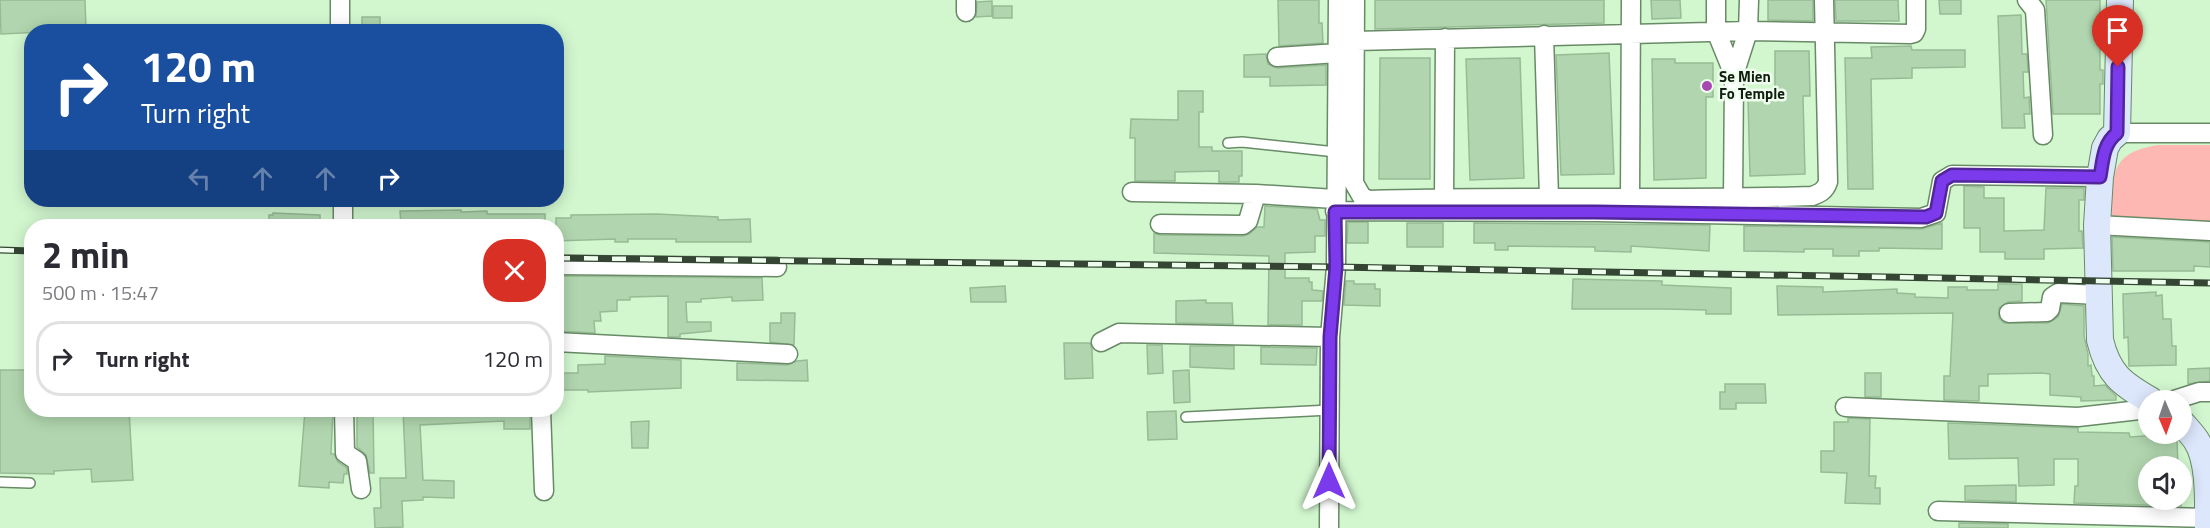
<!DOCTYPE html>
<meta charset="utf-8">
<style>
:root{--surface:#fff;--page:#f7f7f7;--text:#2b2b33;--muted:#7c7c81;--line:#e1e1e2}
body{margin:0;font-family:"Titillium Web",sans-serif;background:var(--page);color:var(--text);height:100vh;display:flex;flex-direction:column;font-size:22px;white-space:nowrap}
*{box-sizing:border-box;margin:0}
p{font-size:20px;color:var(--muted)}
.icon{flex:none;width:33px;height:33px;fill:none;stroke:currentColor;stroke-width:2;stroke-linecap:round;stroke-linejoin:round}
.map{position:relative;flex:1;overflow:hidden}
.side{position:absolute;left:24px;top:219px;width:540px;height:198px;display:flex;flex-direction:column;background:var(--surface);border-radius:24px;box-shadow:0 3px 15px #0003}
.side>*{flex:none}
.top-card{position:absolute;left:24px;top:24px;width:540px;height:183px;border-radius:24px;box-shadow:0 3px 15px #0003;background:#1a4fa0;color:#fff;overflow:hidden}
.needle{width:39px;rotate:178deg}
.fabs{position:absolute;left:2138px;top:390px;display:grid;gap:12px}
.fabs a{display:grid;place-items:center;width:54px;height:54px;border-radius:50%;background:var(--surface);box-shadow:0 3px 15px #0003;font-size:30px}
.pin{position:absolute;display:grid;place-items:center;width:51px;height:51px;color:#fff;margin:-62px -26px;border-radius:50% 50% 50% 0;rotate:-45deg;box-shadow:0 0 6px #0007}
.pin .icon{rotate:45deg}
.me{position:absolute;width:66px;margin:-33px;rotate:0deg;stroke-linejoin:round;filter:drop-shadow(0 0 4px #0008)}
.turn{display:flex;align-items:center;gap:21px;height:126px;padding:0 18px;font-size:27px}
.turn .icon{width:78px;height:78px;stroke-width:2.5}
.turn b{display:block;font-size:42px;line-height:51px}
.lanes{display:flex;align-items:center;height:57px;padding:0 18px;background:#0003;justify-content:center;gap:30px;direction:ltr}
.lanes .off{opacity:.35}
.round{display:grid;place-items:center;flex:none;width:63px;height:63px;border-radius:24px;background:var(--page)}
.head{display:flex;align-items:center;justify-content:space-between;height:102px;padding:0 18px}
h1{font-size:36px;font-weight:700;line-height:45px}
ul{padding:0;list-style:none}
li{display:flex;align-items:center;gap:18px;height:75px;margin:0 12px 9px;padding:0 6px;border:3px solid var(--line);border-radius:24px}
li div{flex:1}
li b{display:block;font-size:22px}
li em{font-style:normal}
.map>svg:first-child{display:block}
</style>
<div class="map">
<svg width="2210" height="528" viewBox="0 0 2210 528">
<rect width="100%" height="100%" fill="#d2f7cf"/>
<path fill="#feb8b4" d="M2158,145H2210V226L2112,221C2113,177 2107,153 2158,145Z"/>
<path fill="#b1d6af" stroke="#97bb95" stroke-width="1.5" d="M0,0H85L86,30L1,34Z
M1278,0H1319V23H1322L1323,43L1279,46Z
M1375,0H1604V23L1375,29Z
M1651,0H1680L1681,18L1652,19Z
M1768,0H1813V21L1768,20Z
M1835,0H1898L1899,21H1836Z
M1939,0H1961V14H1940Z
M2046,0H2100V70H2103V84H2100V114H2053Z
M992,1V16L976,17L977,2Z
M993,6H1012V18H993Z
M2021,15L2022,54H2027L2028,72H2023L2024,98L2029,97L2030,114H2024L2025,128H2002L1998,16Z
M362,17H380V32H362Z
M1911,46L1912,50H1965V67L1912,68V78L1871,79L1873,189H1848L1845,58H1872L1871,47Z
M1775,51H1809L1810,96H1803L1805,174L1750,176L1748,99L1775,98Z
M1609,53L1614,174L1561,175L1556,55Z
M1266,54L1268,64L1277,68L1326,65V85L1270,86V77H1244V55Z
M1380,58H1430V179H1379Z
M1520,58L1524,178L1470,180L1466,59Z
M1652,59H1675V63H1713V97H1706V178L1654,180Z
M1178,91H1203V112H1199V147H1212V151H1242V176H1239V182H1219V171L1175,172V181H1135V138H1130L1131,119L1178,120Z
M1964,186L1984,187V198H2004V231L2044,230L2046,188H2084V200H2079V231H2082L2083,248L2044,249V259H2005V252H1980V228H1964Z
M1265,206L1317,209L1320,220H1325V236H1315V252L1285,253V278H1309V282H1312V290L1323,291L1322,301H1302V325H1268L1269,256L1154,253V233L1160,235L1243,236L1249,234L1257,227H1264Z
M461,210V212L487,211V214H545V226H401L400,211Z
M273,213L320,215V226H269V215H273Z
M657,214L718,217V220L750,219L751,242H676V239H628V242H615V239L556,241V218H571V215Z
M1348,222H1368V243H1347Z
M1407,223H1443V247H1407Z
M1474,223L1710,225L1709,251L1631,246V252L1595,251V247L1508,246V250H1495V243H1474Z
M1942,223V249L1879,248V251H1859V256H1833V249H1804V252L1744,251V226L1921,229Z
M2112,237L2210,242V267L2194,266V271H2113Z
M556,276L762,278L763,300L732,301V297L701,299V302H686L687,322H711V331L680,334V337H668V296L630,297V300H617V311L600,312L601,321H594L595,333L556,331Z
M1573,279L1662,281V285L1731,288V314H1706V310L1666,309H1572Z
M1346,281H1354V284H1375V289H1380V306L1344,305Z
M1998,284H2022V301L2008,302L1999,308V318L2004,323H2048L2058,317L2062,304L2084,306V336L2088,354V366L2091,365L2092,376H2094V386L2105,385L2116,396V400L2081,401V397L2050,395V374L2041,373L1988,374V386H1979V401L1944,400V376H1950L1953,313L1778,315L1777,286L1823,287V292L1897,289V293L1915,294V297L1948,298V287H1967V290H1998Z
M1005,286L1006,302H971L970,288Z
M2156,292V296L2162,295L2163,319H2171L2172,346H2176V365L2129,366L2128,337L2124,338L2123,294Z
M1206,300V303H1232L1233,324L1176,323V301Z
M781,313H795L794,345L770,342V323H781Z
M1064,343H1090L1092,349L1093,378L1065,379Z
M1147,345H1162L1163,373L1148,374Z
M1190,346H1234V369L1190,367Z
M1261,347L1317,348L1316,365L1261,364Z
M605,356L681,360V388L588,392V390H556V373H578V365L605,364Z
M807,360L808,381L737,380V363L787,365L797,361Z
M2210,368V381L2188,384V369Z
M0,370H32V410H129L133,480L92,482L91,469L54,471V474L0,473Z
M1189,370L1190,402L1174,403L1173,371Z
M1865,373H1881V397H1865Z
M1725,384H1765L1766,403H1736V409H1720V392H1725Z
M305,410H333L331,454H334L338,462L347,468V474H344L343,483L329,482V488L299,486Z
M357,410H373L374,473H370L366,455L357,447Z
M403,410H530V429H504V421L420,425L423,480L454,481V498L423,497V500L402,501L403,527L375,528L374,508H381L380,478H406Z
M1176,411L1177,439L1148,440L1147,412Z
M1848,418L1870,419L1869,476H1876L1875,488H1880V504L1845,503L1847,473L1821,472V451H1834V422H1848Z
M649,421L648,448H632L631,422Z
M1948,423L2078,428V432L2129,433L2130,437L2171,434L2177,440L2178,466H2148V500H2181V506L2074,503L2075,486H2078V459H2054V485L2019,486L2018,458L1949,459Z
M2016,485V502L1965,500V486Z
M1959,523L2008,524V528H1959Z"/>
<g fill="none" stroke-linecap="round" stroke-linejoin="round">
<g stroke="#688a66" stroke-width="12">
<path id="service" d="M1228,143L1242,142L1336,152
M1186,417L1330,410
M0,482L30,483"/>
</g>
<g stroke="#688a66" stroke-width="21">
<path id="minor" d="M340,0V32
M1355,0L1354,183L1362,197L1369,200C1516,195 1664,201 1812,196C1820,193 1825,191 1828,182L1824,0
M1716,0V31L1734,75
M2027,0L2035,10L2043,135
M966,12V0
M1544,35L1549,198
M1356,41L1748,31L1910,34L1914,33L1916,29V0
M1277,57L1338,53
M2117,133H2210
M1132,192L1256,194L1335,199
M1444,198L1445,38
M1630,198L1631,0
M1733,199L1734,75L1748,31L1749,0
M343,200V226
M1335,211L1596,212L1921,218L1936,213L1942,181L1952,175L2100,177
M1160,224L1243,225L1248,221L1256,194
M2097,225L2210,231
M556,265L777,267
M2009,313L2047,312L2050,309L2052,297L2058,293L2098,295
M556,342L788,354
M1101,342L1119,333L1330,337
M2174,400L2199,392H2210
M1845,407L2078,417L2148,409
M344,410L345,453L357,461L361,489
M541,410L544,491
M1938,511L2208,518
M1329,528L1330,337L1336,267L1338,0"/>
</g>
<g stroke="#688a66" stroke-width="28">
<path id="secondary" d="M2120,0L2117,133L2110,139L2105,148L2100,177L2097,225L2100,340C2108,374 2122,384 2150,400
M2181,422C2186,428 2192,434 2196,440C2210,461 2208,503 2208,528"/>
</g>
<use href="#service" stroke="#fff" stroke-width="9"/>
<use href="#minor" stroke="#fff" stroke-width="18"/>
<use href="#secondary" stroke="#dde7fb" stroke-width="26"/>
<g stroke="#344633" stroke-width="7">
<path id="rail" d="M0,250L32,251
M556,258L1336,267L2210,283"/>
</g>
<use href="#rail" stroke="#eefded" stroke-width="4.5" stroke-dasharray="14" stroke-linecap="butt"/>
</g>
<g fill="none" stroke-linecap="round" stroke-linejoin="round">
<g stroke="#51269a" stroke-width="15">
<path id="route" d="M1329,481L1330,337L1336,267L1335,212H1596L1926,217L1936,213L1942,181L1952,175L2100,177C2103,160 2103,144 2117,133L2118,67"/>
</g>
<use href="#route" stroke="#7c3aed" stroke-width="10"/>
</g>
<circle fill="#a849b3" stroke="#eefded" stroke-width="2" cx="1707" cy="86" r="6"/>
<g text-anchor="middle" stroke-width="5" stroke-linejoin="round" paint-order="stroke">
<g font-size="15" font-weight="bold" fill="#101d0f" stroke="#eefded" text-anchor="start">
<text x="1719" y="82">Se Mien<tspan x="1719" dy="17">Fo Temple</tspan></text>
</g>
</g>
</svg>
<div class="fabs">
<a><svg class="needle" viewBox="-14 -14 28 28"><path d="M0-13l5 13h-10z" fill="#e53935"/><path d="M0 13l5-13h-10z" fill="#7c7c81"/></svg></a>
<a><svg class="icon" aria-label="sound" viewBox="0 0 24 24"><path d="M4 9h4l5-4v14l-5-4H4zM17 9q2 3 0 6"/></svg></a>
</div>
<div class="pin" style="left:2118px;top:67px;background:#d93025"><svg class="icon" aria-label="arrive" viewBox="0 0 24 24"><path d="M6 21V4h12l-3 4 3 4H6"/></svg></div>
<svg class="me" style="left:1329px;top:481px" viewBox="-20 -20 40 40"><path d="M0-17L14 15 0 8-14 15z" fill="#7c3aed" stroke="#fff" stroke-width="4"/></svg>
<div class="top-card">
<div class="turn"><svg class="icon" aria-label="right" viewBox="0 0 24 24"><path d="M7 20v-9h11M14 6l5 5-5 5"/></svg><div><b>120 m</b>Turn right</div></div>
<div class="lanes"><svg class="icon off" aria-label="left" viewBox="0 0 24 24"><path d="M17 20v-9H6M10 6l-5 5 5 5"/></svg><svg class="icon off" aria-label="ahead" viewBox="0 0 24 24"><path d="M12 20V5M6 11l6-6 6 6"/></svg><svg class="icon off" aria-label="ahead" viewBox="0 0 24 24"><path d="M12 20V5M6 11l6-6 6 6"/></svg><svg class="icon" aria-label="right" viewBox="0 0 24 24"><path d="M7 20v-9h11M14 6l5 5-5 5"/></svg></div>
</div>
<section class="side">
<div class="head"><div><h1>2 min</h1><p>500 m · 15:47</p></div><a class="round" style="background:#d93025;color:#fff"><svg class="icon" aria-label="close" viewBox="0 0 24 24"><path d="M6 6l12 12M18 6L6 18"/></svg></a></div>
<ul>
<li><svg class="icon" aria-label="right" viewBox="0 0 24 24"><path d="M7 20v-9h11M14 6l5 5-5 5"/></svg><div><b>Turn right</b></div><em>120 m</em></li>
</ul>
</section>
</div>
